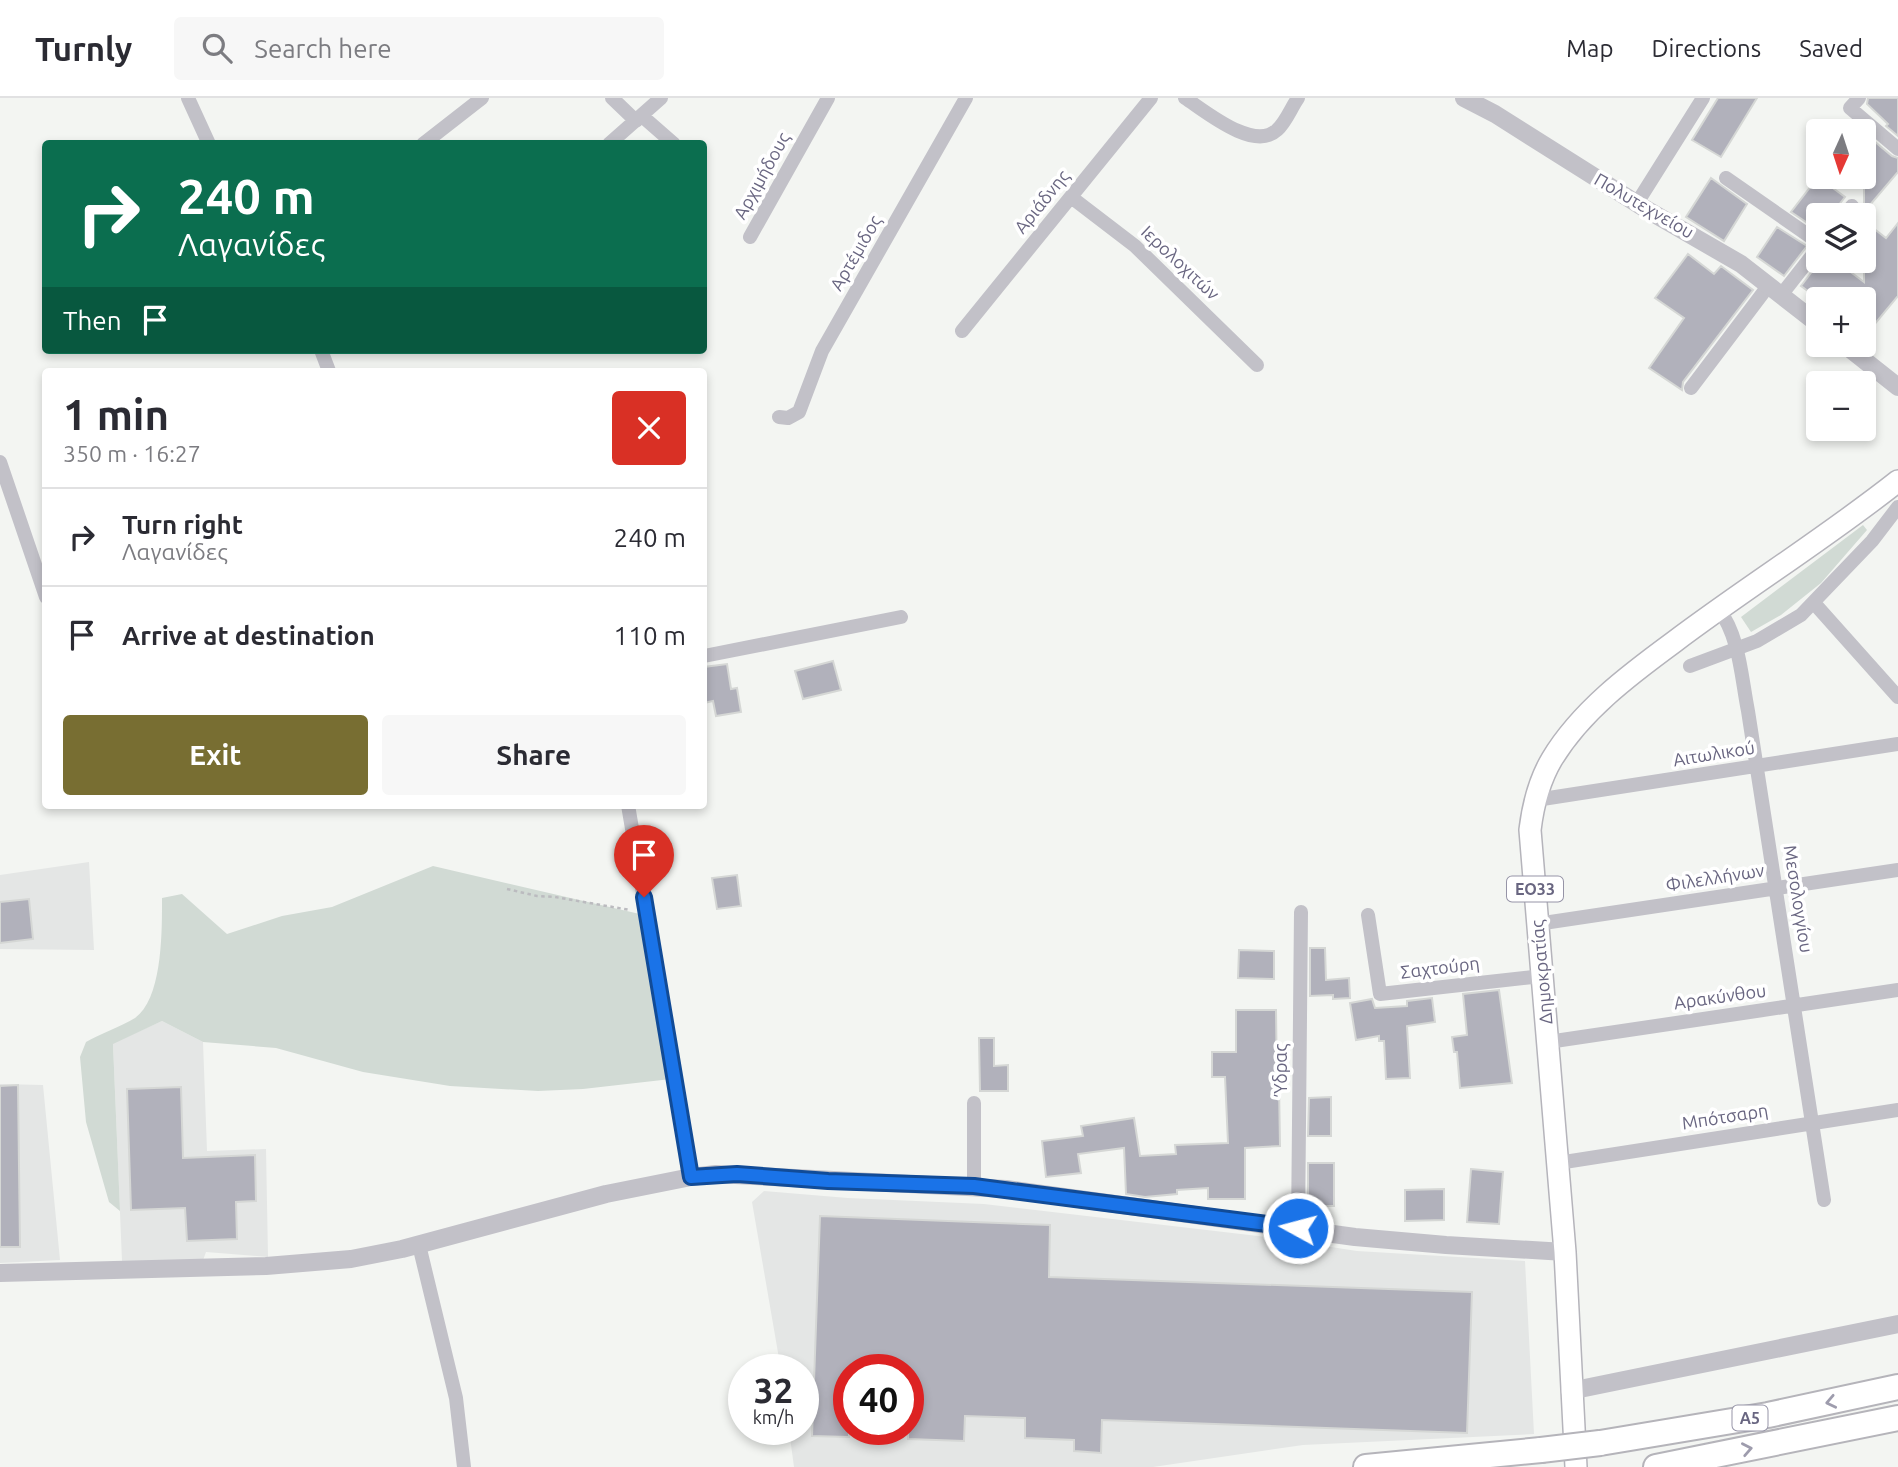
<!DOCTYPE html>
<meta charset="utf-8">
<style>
:root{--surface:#fff;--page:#f7f7f7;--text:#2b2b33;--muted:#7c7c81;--line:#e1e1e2;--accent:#786e32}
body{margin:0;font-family:Ubuntu,sans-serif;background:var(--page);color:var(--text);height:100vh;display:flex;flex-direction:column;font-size:26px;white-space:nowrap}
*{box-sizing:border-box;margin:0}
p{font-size:23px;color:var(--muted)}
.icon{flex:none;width:38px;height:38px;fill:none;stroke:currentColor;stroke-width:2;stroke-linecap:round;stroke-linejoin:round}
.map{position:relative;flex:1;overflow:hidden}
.side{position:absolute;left:42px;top:270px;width:665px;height:441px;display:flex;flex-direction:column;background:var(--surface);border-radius:7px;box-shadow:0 4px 10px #0003}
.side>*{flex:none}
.hud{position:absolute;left:42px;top:42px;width:665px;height:214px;border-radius:7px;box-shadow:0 4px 10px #0003;background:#0b6e4f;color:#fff;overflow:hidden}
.needle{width:46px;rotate:183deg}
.fabs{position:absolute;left:1806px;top:21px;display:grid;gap:14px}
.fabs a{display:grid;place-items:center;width:70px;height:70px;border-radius:7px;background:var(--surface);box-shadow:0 4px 10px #0003;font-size:35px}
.speed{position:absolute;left:728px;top:1256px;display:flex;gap:14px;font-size:35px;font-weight:700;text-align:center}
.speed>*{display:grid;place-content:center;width:91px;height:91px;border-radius:50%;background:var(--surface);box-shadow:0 4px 10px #0003;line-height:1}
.speed small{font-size:18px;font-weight:400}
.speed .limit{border:10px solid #d22;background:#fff;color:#111}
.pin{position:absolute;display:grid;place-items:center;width:60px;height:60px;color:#fff;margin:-72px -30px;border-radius:50% 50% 50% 0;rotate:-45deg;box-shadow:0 0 7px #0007}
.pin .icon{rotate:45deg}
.me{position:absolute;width:77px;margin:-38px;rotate:277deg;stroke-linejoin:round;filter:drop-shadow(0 0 5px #0008)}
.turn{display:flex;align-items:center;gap:24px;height:147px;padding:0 21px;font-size:32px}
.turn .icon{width:91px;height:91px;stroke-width:2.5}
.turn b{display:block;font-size:49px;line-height:60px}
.then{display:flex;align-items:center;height:66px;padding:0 21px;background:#0003;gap:14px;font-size:26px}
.round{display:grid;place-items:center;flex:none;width:74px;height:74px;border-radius:7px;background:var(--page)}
.head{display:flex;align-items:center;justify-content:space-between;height:119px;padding:0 21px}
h1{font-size:42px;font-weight:600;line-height:52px}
.cta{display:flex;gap:14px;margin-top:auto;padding:14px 21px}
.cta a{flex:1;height:80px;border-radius:7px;background:var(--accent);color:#fff;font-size:28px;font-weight:600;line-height:80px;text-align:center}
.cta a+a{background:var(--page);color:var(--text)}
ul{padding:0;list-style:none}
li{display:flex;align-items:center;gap:21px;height:98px;padding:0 21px;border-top:2px solid var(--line)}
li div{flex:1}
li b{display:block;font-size:26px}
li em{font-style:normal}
header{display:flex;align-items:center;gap:42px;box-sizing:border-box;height:98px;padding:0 35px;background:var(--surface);border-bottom:2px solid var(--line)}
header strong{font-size:33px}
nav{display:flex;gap:38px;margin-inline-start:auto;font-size:24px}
.search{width:490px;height:63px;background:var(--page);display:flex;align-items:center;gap:18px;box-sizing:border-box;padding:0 24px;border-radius:7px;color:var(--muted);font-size:26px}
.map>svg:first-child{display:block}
</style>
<header>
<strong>Turnly</strong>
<div class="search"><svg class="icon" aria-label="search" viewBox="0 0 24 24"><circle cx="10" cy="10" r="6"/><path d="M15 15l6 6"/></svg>Search here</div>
<nav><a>Map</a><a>Directions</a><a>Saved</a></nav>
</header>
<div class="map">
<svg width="1898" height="1369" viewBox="0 0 1898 1369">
<rect width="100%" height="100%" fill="#f3f5f2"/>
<path fill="#e4e6e5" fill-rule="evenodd" d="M89,764L94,852L0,851V777Z
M162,923L203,944L207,1053L266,1051L268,1159L206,1154L202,1165L122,1163L113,945Z
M0,986L43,987L60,1162L0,1165Z
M764,1093L848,1100L984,1106L1258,1138L1357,1153L1525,1163L1534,1336L1303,1347L1153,1369H794L789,1332H803V1272H781L752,1104ZM849,1272H908V1332H849Z"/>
<path fill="#d1dad4" d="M1863,427L1867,432L1821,485L1781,517L1751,534L1741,519Z
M433,768L644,817L671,981L583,991L538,993L450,988L363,974L276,950L203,944L162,923L113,946L120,1113L109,1104L86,1024L80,959L86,944C100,936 122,928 135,920C163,900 162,831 162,800L182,796L227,836L282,818L332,809Z"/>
<path fill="#b1b1bb" stroke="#d5d7d5" stroke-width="2" d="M1718,0H1757L1721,59L1692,42Z
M1868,0H1898V38L1886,28L1888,26L1867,6Z
M1874,43L1892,58L1898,60V74L1864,114V55Z
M1818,79L1845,99L1831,117H1818V132L1791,114Z
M1711,80L1747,106L1724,143L1686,119Z
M1864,123L1886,140L1898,125V198L1864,239V201H1819L1801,188L1820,163H1836L1864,184Z
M1777,129L1807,148L1784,178L1757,159Z
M1688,156L1714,176L1721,168L1753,192L1683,284L1682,292L1649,270L1684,220L1655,200Z
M833,563L841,592L803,601L795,573Z
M727,566L731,591L737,590L741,614L716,618L713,603L704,605V569Z
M737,777L741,808L717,811L712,780Z
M29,801L33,841L0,845V804Z
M1310,850H1325L1326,882L1349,880L1350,900L1333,901V897L1310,898Z
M1239,852L1274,853V881L1238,880Z
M1499,892L1512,985L1460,990L1457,954H1454L1452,939L1467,937L1463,896Z
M1432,900L1435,924L1407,928L1410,980L1386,981L1384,943H1379V938L1356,942L1350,905L1372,901L1375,910L1407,908V903Z
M1236,912H1276L1277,987H1279L1280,1048L1245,1050V1101H1208V1090L1177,1092V1096L1145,1099L1126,1096L1124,1050L1078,1056L1081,1075L1046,1079L1042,1043L1083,1038L1081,1028L1134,1020L1140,1058L1176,1056L1175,1047L1228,1045L1225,979H1212V954H1236Z
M979,940H994V968L1008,967V993H980Z
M18,987L20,1149H0V988Z
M181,989L183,1060L255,1057L256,1103L236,1104L237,1141L187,1143L185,1110L131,1112L127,991Z
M1331,999V1038H1308L1309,1000Z
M1308,1065H1334V1108H1308Z
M1471,1071L1503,1074L1499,1126L1467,1124Z
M1444,1091V1122L1405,1123V1092Z
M820,1118L1050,1127L1049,1179L1472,1194L1467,1335L1102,1322L1101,1355L1074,1353V1342L1025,1340V1320L965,1318L964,1343L908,1341V1272H849V1339L812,1338Z"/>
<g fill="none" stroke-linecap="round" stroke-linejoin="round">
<g stroke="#b5b4bb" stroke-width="24">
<path id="primary" d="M1576,1369L1565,1154L1530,732C1533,707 1539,683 1552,661C1581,613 1629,577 1674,544C1747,489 1826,440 1898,383"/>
</g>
<g stroke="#b5b4ba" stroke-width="28">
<path id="motorway" d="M1600,1345L1768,1317L1898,1289
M1366,1369L1541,1352
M1656,1369L1898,1320"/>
</g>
<path stroke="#bbbbbf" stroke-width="2.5" stroke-dasharray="3.5 3.5" stroke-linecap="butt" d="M507,791L537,798L555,799L630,812"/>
<path stroke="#c2c1c8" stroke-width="14" d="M188,0L209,46
M612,0L636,23
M1185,0C1205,13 1254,54 1277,32C1286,24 1291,10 1298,0
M1859,0L1850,10L1898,51
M642,18L674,46
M423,46L482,0
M609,46L661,0
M1726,80L1818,144
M1071,99L1135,148L1257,267
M1637,105L1703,0
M1845,117L1852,108
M750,139L828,0
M1782,196L1818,150
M962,233L1151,0
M321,252L329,273
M1691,290L1769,187
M779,319L788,320L799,314L822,253L966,0
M0,364L46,499
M1814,505L1898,599
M1718,510C1740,539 1741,578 1748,613L1824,1102
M704,558L901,519
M1690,568L1757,543L1801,517L1872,443L1898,409
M1536,702L1898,646
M628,707L691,1079
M1368,817L1380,896L1542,878
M1537,826L1898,772
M1548,944L1898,892
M1558,1065L1898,1012
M974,1088V1005
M1298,1130L1301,814
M419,1147L456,1300L464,1369"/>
<path stroke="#c2c1c8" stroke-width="18" d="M1464,0L1495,16L1644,110L1741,166L1818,226
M1845,247L1898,289
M0,1175L266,1168L351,1161L402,1151L606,1096L691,1079L716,1076L1006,1091L1355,1139L1446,1147L1565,1154
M1570,1293L1898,1226"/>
<use href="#primary" stroke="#fff" stroke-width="21"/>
<use href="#motorway" stroke="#fff" stroke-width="24"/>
<g stroke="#b5b4ba" stroke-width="28" stroke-linecap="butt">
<path id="motorway-bridge" d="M1541,1352L1600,1345"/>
</g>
<use href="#motorway-bridge" stroke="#fff" stroke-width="24"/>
</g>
<defs><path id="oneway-chevron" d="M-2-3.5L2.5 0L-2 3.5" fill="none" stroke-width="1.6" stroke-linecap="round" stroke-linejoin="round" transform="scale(1.75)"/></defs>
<g stroke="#9e9cad">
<use href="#oneway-chevron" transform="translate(1831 1304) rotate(168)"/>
<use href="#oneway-chevron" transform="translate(1747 1351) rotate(-11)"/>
</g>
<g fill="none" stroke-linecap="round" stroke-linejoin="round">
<g stroke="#114b97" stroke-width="18">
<path id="route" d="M644,799L691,1079L737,1076L828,1083L974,1088L1298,1130"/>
</g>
<use href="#route" stroke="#1a73e8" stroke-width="12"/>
</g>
<g text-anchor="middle" stroke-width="7" stroke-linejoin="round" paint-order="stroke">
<g fill="#fff" stroke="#9694a7" stroke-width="2">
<rect x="1507" y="778.5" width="56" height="25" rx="5"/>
<rect x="1732.5" y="1307.5" width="35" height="25" rx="5"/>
</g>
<g font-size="16" font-weight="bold" fill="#696681">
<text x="1535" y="797">ΕΟ33</text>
<text x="1750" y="1326">Α5</text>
</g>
<g font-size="18" fill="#696681" stroke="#fff">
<text transform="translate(762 78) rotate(-61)" y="6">Αρχιμήδους</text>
<text transform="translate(1042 104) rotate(-51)" y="6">Αριάδνης</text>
<text transform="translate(1644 108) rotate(30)" y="6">Πολυτεχνείου</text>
<text transform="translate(856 155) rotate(-60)" y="6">Αρτέμιδος</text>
<text transform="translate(1180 165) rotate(43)" y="6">Ιερολοχιτών</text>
<text transform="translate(1714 656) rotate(-9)" y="6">Αιτωλικού</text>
<text transform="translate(1715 780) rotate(-9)" y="6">Φιλελλήνων</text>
<text transform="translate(1798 801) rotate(81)" y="6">Μεσολογγίου</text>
<text transform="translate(1440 870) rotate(-7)" y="6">Σαχτούρη</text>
<text transform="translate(1542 874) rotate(-95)" y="6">Δημοκρατίας</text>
<text transform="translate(1720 899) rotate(-8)" y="6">Αρακύνθου</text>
<text transform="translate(1281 972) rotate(-90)" y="6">Ύδρας</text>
<text transform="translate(1725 1019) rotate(-9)" y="6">Μπότσαρη</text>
</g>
</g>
</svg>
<div class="fabs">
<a><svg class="needle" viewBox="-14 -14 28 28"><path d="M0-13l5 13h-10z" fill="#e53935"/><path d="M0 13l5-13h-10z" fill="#7c7c81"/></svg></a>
<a><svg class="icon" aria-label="layers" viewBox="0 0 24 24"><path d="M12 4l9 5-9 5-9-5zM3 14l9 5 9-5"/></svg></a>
<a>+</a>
<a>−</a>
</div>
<div class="speed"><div>32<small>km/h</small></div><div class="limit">40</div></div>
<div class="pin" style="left:644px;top:799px;background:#d93025"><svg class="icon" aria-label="arrive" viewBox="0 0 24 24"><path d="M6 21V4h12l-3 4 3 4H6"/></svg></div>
<svg class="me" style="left:1298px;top:1130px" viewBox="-20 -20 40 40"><circle r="17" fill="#1a73e8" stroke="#fff" stroke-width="3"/><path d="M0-11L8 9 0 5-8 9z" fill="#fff"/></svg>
<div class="hud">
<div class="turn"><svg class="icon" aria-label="right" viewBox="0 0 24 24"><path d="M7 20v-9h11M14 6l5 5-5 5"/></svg><div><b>240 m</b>Λαγανίδες</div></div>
<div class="then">Then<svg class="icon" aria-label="arrive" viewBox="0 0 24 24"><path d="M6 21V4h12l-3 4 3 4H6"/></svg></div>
</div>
<section class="side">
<div class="head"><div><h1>1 min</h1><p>350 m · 16:27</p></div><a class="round" style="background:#d93025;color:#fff"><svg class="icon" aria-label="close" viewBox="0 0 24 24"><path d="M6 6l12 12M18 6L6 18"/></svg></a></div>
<ul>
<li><svg class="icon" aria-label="right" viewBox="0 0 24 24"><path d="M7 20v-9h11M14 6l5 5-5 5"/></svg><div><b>Turn right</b><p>Λαγανίδες</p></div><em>240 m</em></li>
<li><svg class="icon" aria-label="arrive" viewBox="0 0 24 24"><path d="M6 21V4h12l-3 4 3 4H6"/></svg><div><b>Arrive at destination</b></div><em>110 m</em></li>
</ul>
<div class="cta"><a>Exit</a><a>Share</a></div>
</section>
</div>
